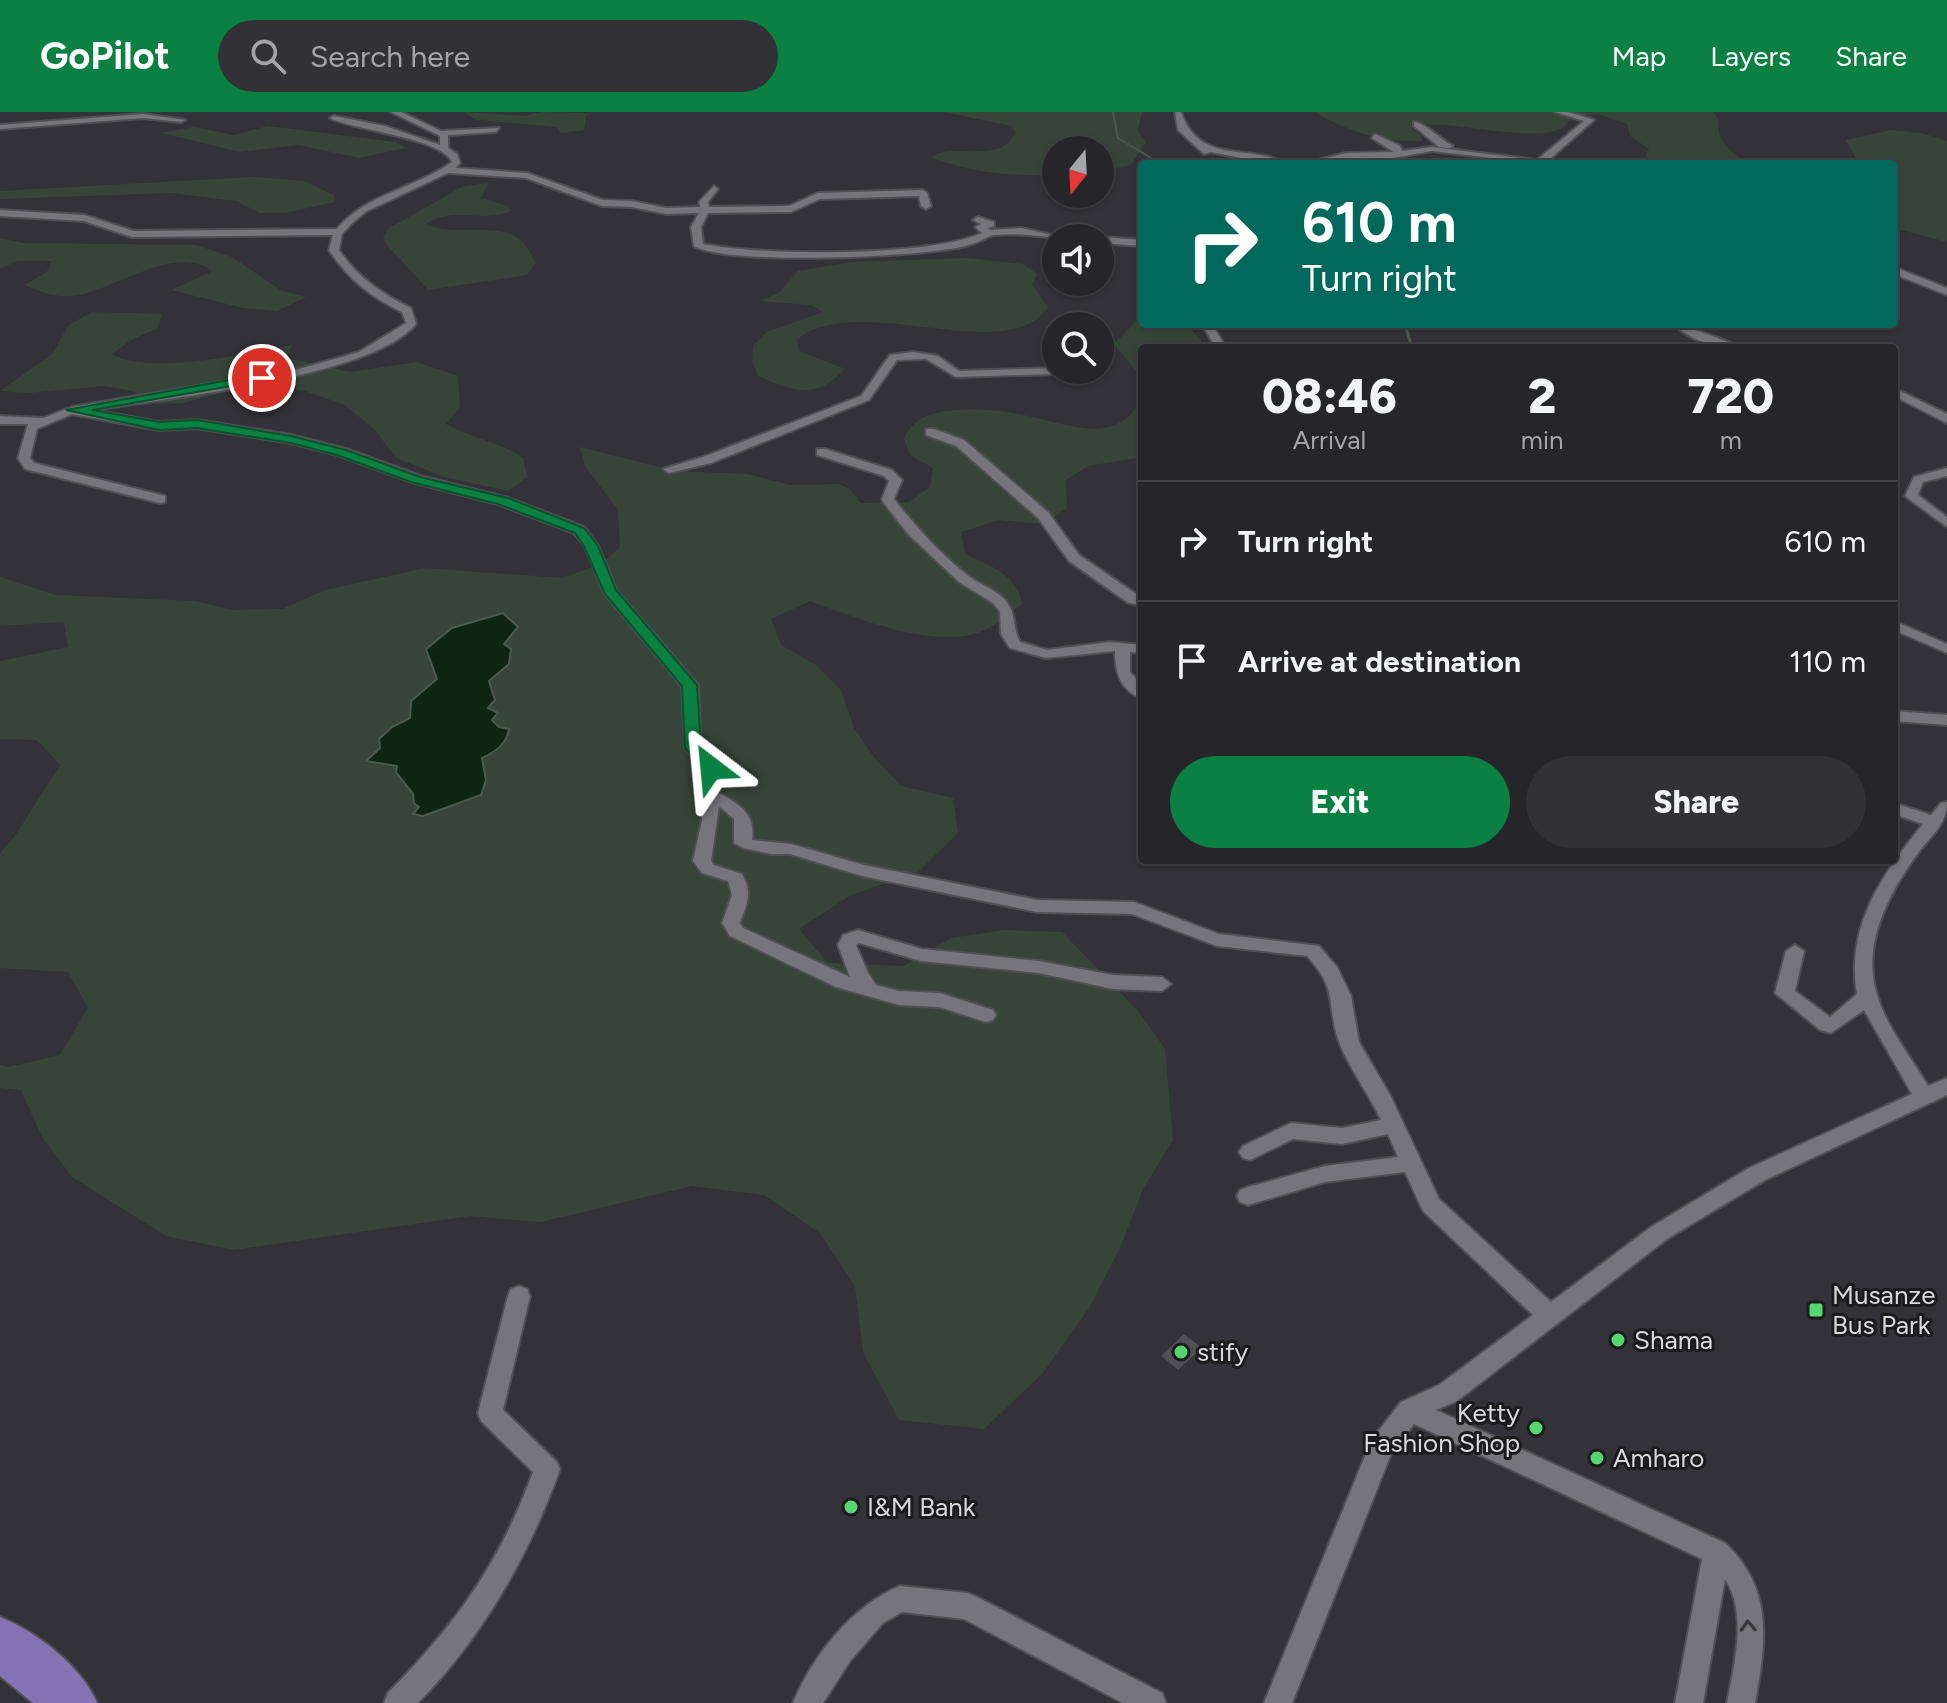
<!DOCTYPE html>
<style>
:root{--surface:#26262a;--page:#323236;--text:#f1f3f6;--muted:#a4a5a8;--line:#424347;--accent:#0b8043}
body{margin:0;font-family:Figtree,sans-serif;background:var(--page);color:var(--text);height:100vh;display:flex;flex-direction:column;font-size:30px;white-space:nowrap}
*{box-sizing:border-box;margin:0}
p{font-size:26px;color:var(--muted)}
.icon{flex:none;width:44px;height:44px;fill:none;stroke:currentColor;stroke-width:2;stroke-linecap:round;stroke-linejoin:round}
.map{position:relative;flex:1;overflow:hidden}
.panel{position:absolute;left:1138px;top:232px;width:760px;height:520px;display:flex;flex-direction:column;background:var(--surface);border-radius:8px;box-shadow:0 2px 6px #0004,0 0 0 2px var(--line)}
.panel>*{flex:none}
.top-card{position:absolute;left:1138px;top:48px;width:760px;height:168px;border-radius:8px;box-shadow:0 2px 6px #0004,0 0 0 2px var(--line);background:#00695c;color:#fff;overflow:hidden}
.needle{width:52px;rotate:198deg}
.controls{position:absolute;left:1042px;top:24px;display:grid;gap:16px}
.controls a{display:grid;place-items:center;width:72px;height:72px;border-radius:50%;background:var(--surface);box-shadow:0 2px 6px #0004,0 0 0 2px var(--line);font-size:40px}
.pin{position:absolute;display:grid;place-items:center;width:68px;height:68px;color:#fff;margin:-34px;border:4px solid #fff;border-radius:50%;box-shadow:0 2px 8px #0007}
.me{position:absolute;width:88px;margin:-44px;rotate:331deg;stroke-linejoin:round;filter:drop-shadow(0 0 6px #0008)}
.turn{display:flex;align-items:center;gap:28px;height:168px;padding:0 32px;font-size:36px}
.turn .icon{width:104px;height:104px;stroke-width:2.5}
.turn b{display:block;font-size:56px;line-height:68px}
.eta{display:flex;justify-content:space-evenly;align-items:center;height:136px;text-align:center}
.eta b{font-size:48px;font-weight:800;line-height:56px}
.button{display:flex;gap:16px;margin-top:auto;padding:16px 32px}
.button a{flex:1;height:92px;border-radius:48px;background:var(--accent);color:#fff;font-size:32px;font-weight:800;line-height:92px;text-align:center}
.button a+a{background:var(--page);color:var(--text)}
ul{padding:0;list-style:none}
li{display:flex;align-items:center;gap:24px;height:120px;padding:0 32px;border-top:2px solid var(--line)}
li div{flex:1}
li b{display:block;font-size:30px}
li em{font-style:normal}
header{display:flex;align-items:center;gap:48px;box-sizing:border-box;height:112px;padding:0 40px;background:var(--accent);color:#fff}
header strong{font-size:38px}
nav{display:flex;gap:44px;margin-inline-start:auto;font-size:28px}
.search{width:560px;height:72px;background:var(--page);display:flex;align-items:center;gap:20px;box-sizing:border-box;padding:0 28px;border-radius:44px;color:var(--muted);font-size:30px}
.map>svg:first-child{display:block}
</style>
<header>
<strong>GoPilot</strong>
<div class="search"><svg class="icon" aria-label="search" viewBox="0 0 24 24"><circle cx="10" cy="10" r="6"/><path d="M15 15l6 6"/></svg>Search here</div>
<nav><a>Map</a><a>Layers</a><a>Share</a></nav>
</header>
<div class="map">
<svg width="1947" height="1591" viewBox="0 0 1947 1591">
<rect width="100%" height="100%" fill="#333238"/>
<path fill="#374539" d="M462,0L524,4L542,0L587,1L584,18L561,21L557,15L477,8Z
M944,0H1142C1140,15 1133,17 1146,30L1131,53L1100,59V38H1056V62C1015,65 969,61 931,45C955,29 1000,54 1015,21L1012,14Z
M1315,0H1713L1718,6C1716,30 1731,41 1750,52H1602L1643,49L1649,37L1630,24L1627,12L1598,2L1573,4C1569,8 1566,15 1560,17C1528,31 1456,8 1415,13L1412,16L1422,25V29C1385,30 1347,20 1315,0Z
M268,14L395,30L406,36L359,46L299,33L240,40L161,21L194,15L234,23Z
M1891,18L1922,21L1947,29V130L1894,116V52H1859L1846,28Z
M253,65L304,69L334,83L335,90L285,101H260L236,89L172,81L0,87V79Z
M489,70L481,86L508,94L511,99C479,112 455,93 426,112C454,126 497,108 522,129C527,134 532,144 536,151L527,163L428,178L388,134L383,126L389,116L462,75Z
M0,126L23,131L196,133L232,145L282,179L306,185L277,199L243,196L171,178L213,159C172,131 116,179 72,184C56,186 39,179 24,173L47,160L52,149H17L0,157Z
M967,146L1023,152L1037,162L1032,173L1048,195C1008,257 861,178 797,227L799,239L845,257C814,289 795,279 758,264L752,249L753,234L767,220L823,200L811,193L760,189L780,180L798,159L852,150Z
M92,200L162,202L158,216L131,228L112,242C146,264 251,241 292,233L287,246L349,260L417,250L458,264L460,295L446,312C472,327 499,329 523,346L527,365L508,379L445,365L396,346L375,318L345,293L305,279L281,275L236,277L183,291L156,292L132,279L104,274L28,281L0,279L52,242L69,213Z
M1142,203V212H1186L1204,232L1203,236H1142V266L1114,232Z
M1142,285V345L1088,354L1066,368L1067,396L1044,412L999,408L961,420L965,442C989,453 1018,463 1022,492C1009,501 995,515 980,520C935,538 853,505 810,489L771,507L781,533L816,553L841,578L854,616L873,644L901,674L953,686L958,721L918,760L851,783L799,817L828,851L904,854L951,826L1004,818L1062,820L1139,900L1165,937L1173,1028L1143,1077L1120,1136L1089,1196L1042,1262L984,1317L899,1308L863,1240L855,1174L820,1121L764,1083L692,1074L541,1110L470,1104L234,1138L166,1124L72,1065L42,1025L21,978L0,976V953L8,955L60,943L88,896L68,860L0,856V741L15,724L60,653L37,628L0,627V549L68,535L64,510L0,514V465L56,483L195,489L232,498L282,497L325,478L425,456L562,466L601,452L620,435L618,398L585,354L580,335L674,359L747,362L790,373L839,372L850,377L861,391L909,390L930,375L933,356L910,343L904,327C912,308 927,302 947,299C974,296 1001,298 1028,304C1069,312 1118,336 1142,285Z"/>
<path fill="#0e2512" stroke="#4b5a4e" stroke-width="2" d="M503,501L518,515L504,532L511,537L509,552L489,569L495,588L488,596L498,601L492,608L499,615L509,617C507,632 495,640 482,646L486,668L481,683L423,704L413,702L419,695L414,691L413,682L396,660L397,654L366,649L380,636L379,627L392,615L410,606L411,589L437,567L426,537L452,516Z"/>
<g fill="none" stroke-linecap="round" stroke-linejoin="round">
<path stroke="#4b5a4e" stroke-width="2" d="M1113,0L1118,26L1161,52"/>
<path stroke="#4b5a4e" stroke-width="3" d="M1405,212L1412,236"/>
</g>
<path fill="#504f55" d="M1184,1222L1202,1236L1178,1258L1161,1244Z"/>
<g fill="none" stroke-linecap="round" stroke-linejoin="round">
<g stroke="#504f54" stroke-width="4">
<path id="street" d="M391,0H401L441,19L499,16L496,20L448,23V36L457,42L460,51L455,56L527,61L603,88L632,89L666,96L700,95L699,90L714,74L718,77L708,90L709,95L789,94L818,81L923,78L927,81L931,94L926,97L921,94L919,84L820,87L791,100L708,101L701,115L703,132C761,144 930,145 982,121L975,115L981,112L973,108L978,105L994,110V114L987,116L991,118L1021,116L1066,126C1045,126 1019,120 995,123C987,124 980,130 972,132C963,135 952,137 942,138C899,145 727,153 694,134L691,115L699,101L666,102L632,95L602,94L526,66L448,61L367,99L352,111L342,122L339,138C357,165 382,182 411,196L416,212C371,266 166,286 92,298L159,310L197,308L291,323L346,337L420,364L508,386L584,415L598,434L616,478L698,573L701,635L719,656V681C739,692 756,702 752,728L791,732L864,753L1037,788L1134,790L1219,822L1319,834L1337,855L1351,884L1359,930L1390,983L1439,1087L1551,1190L1651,1115L1749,1056L1912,982L1864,898L1831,921L1820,918L1775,881L1786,839L1795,833L1804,839L1795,879L1830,905L1857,882C1845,815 1883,761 1923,712L1894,702V691L1931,703L1941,691L1947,690C1947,712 1931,724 1918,741C1889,781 1861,832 1877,883C1887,916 1911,945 1928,974L1947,966V983L1765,1068L1667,1127L1457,1289L1436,1298L1725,1431C1774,1477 1766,1530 1755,1591H1727C1734,1554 1748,1501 1725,1467L1703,1591H1675L1702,1447L1414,1312L1391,1342L1292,1591H1264L1372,1327L1401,1290L1439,1273L1533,1203L1423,1099L1405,1060L1325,1070L1248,1093L1240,1090L1237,1084L1240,1078L1248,1075L1325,1054L1398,1045L1388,1022L1342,1032L1293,1027L1250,1048L1243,1046L1239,1040L1243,1034L1291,1011L1342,1016L1381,1008C1369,982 1349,956 1339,930C1326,893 1339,878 1307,844L1217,834L1132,802L1037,800L862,764L790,742H771L743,736L734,731V707L719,694L711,749L714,753L742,762C753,783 747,790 740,811L743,816L850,865L838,833L843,823L858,818L922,837L1039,849L1113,863L1162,865L1171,872L1162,879L1113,877L1039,861L921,849L859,831L856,833L868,861L876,873L899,879L940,881L993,898L996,903L993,908L986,910L939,895L899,893L836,875L730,824L722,811L732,783L728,769L702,761L693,749L702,708L703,657L685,636L682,574L605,482L585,434L574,421L498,392L412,370L338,343L291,331L197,316L159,318L72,302L37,317L30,346L34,351L165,384V390L160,391L25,357L18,346L28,312H0V304L43,306L72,295L299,257L359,240L406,211L402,200C371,185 348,167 329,138L333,123L132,125L84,109L0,104V98L84,103L134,119L337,117C365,82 416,76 452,50C442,26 353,18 330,6L334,4L385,14L440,33V24Z
M1175,0H1181C1200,54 1248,31 1288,52H1271L1211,40L1204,42L1178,18Z
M1555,0H1568L1594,8L1544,52L1432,39L1393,46L1346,47L1302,52L1346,41L1394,40L1372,26L1375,22L1400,34L1402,39L1432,35L1537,48L1584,9Z
M143,2L185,8L181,10L143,6L0,17V13Z
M1414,10C1427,12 1441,28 1453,34L1449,36L1439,35L1414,14Z
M1100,125L1142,128V134L1100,131V126H1097Z
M1894,155L1947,176V183L1894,162Z
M1202,212H1212L1226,236H1216Z
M1674,212C1680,212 1736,232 1742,236C1718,236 1692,230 1674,212Z
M913,240L938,244L959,259L1056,256V258H1093L1087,261L956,265L926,247L897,248L869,288L711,351L669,361L663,357L703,345L861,284L890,243Z
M1894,276L1947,302V311L1894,284Z
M926,317H934L964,328L1048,400L1079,443L1142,486V494L1127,490L1069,449L1038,406L956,334L926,323Z
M817,337H825L892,358L902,368L894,387C916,415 941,443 970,465C981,473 997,478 1006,489C1017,503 1012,516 1020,530L1047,538L1110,530L1142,533V541L1130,540V560L1142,573V587C1120,578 1115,560 1115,539L1046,546L1010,536L1001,522L1000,500L993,491L959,470L908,422L883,390L882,387L889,369L884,364L817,343Z
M1947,356V364L1923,370L1918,383L1947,405V415L1905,384L1914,365Z
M1894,509L1947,532V541L1894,518Z
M1894,599L1947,603V613L1894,609Z
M519,1174L527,1177L530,1184L503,1298L556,1349L560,1357C528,1446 483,1524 418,1591H384L388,1581C455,1513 500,1451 533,1360L481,1309L478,1301L508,1184L511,1177Z
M900,1474L967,1481L977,1485L1162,1581L1166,1591H1123L964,1507L902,1500L883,1511L850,1549L823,1591H793C813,1543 852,1494 900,1474Z"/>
</g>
<g stroke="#504f54" stroke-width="4">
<path id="highway" d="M0,1505C37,1520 81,1554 97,1591H33L0,1564Z"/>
</g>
<use href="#street" fill="#77757c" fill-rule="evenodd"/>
<use href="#highway" fill="#8574b3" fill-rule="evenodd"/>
</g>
<defs><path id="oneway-chevron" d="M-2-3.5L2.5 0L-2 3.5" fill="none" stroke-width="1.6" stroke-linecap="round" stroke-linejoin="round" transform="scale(2)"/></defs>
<use stroke="#37353a" href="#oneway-chevron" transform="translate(1748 1514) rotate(-92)"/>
<path fill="#0b8043" stroke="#07532c" stroke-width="2" d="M262,262L266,268L92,298L159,310L197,308L291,324L346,338L420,365L508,386L584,416L598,434L616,478L697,573L701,635L719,656L717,659H705L685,636L682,574L605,482L584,434L575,421L498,392L411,370L337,343L291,331L197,316L159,318L66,298Z"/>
<g fill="#56d671" stroke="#1b1a1d" stroke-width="3">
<rect x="1808" y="1190" width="16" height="16" rx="4"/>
<circle cx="1618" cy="1228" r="8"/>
<circle cx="1181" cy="1240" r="8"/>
<circle cx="1536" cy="1316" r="8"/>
<circle cx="1597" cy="1346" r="8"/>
<circle cx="851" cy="1395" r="8"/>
</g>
<g text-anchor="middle" stroke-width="6" stroke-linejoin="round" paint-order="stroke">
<g font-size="26" fill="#d8d7db" stroke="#1b1a1d" text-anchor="start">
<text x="1832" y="1192">Musanze<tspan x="1832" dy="30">Bus Park</tspan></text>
<text x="1634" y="1237">Shama</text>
<text x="1197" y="1249">stify</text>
<text x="1520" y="1310" text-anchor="end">Ketty<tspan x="1520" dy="30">Fashion Shop</tspan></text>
<text x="1613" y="1355">Amharo</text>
<text x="867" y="1404">I&amp;M Bank</text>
</g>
</g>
</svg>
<div class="controls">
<a><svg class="needle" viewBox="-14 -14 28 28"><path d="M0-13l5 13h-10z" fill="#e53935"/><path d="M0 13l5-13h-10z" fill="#a4a5a8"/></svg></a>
<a><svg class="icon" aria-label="sound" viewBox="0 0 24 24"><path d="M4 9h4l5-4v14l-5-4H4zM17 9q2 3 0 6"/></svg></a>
<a><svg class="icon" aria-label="search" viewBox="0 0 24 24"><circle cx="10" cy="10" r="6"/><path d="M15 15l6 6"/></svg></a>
</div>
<div class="pin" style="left:262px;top:266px;background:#d93025"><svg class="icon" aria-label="arrive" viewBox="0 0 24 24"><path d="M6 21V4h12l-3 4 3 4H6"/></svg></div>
<svg class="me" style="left:711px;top:656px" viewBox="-20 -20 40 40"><path d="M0-17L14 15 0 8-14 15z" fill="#0b8043" stroke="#fff" stroke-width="4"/></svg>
<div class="top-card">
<div class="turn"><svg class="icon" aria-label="right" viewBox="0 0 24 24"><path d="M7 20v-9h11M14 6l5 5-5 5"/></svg><div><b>610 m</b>Turn right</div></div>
</div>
<section class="panel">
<div class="eta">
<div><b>08:46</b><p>Arrival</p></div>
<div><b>2</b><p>min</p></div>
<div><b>720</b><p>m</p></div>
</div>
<ul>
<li><svg class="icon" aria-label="right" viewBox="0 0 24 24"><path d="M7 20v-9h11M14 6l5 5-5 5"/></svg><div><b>Turn right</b></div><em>610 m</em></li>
<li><svg class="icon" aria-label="arrive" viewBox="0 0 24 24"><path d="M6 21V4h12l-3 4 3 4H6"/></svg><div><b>Arrive at destination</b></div><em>110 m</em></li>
</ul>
<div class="button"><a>Exit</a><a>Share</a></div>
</section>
</div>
